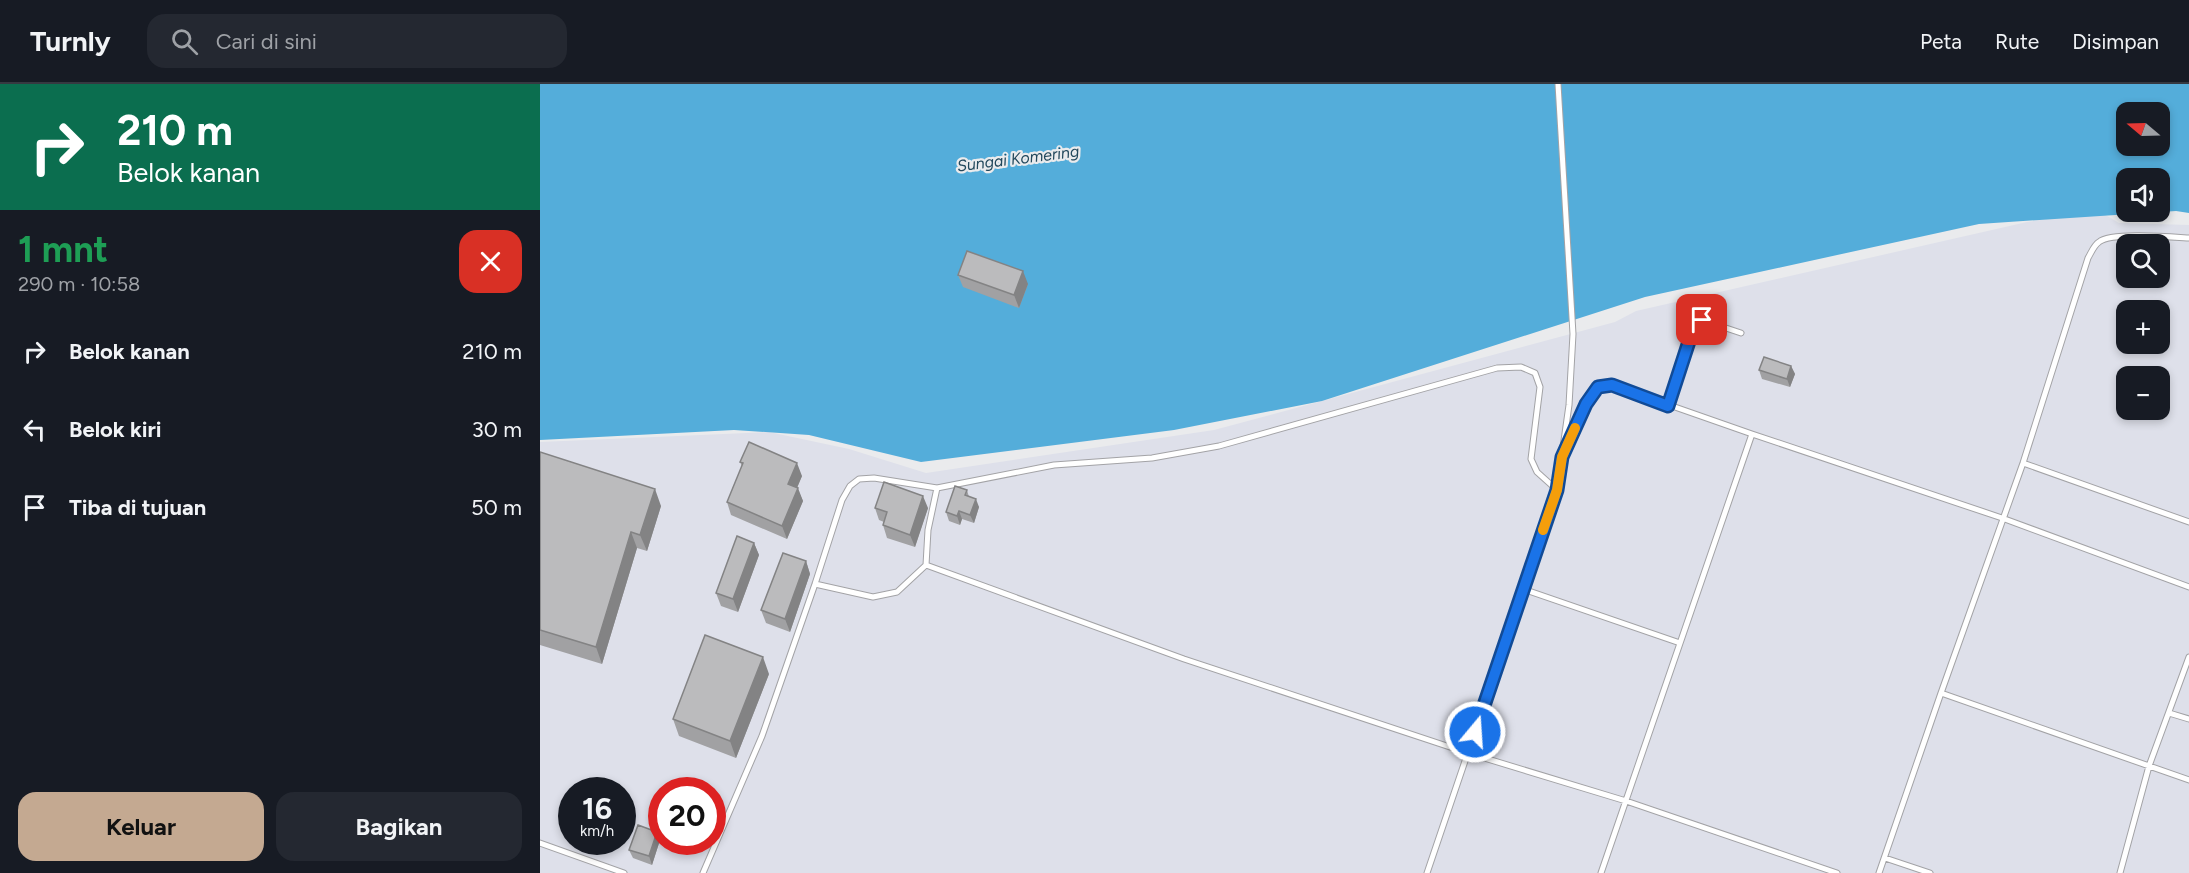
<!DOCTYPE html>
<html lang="id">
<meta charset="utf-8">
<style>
:root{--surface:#171b24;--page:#242831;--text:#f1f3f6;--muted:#9ea1a6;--line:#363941;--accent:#c4a991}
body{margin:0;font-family:Figtree,sans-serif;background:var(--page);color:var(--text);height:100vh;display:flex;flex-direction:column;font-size:22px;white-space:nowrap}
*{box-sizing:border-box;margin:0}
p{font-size:20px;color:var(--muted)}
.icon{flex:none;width:33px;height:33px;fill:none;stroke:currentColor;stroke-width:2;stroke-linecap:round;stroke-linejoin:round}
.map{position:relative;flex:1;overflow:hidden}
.details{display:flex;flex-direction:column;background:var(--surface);width:540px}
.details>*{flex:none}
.guide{background:#0b6e4f;color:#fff;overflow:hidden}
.needle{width:39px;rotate:289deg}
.buttons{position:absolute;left:1576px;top:18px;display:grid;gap:12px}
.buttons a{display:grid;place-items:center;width:54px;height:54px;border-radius:12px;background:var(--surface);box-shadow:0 3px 9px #0003;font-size:30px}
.speed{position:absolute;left:18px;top:693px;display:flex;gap:12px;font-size:30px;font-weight:700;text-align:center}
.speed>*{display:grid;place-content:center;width:78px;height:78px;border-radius:50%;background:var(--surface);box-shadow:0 3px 9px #0003;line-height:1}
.speed small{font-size:15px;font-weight:400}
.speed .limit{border:9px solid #d22;background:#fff;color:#111}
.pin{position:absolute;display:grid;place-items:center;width:51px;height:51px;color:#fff;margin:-26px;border-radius:12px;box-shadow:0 3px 9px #0006}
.me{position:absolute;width:66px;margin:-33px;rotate:18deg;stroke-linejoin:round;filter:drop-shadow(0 0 4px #0008)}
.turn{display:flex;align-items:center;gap:21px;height:126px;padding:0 18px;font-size:27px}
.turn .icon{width:78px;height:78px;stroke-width:2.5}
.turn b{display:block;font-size:42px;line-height:51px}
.round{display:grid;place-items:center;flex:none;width:63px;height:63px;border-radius:18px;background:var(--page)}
.overview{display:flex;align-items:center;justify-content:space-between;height:102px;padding:0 18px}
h1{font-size:36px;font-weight:700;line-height:45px;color:#1e9e55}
.primary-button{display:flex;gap:12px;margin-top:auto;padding:12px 18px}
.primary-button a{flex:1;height:69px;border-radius:18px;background:var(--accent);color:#111;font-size:24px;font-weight:700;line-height:69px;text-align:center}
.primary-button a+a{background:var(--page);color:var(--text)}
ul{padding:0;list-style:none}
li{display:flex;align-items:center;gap:18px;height:78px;padding:0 18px}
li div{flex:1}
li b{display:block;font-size:22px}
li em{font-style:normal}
header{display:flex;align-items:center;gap:36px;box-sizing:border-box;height:84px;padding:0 30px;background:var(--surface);border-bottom:2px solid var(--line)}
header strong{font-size:28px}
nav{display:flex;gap:33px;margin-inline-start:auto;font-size:21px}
.search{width:420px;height:54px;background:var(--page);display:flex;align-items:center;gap:15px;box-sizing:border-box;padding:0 21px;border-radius:18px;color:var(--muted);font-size:22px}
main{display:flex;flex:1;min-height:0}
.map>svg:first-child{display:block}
</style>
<header>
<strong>Turnly</strong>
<div class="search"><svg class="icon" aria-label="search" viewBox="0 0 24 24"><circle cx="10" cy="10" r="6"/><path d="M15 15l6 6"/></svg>Cari di sini</div>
<nav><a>Peta</a><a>Rute</a><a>Disimpan</a></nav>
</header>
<main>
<section class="details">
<div class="guide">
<div class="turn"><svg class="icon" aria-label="right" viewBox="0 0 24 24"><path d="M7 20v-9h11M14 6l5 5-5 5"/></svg><div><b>210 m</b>Belok kanan</div></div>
</div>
<div class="overview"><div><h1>1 mnt</h1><p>290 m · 10:58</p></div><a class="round" style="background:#d93025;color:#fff"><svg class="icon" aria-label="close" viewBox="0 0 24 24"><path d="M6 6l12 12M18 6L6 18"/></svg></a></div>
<ul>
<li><svg class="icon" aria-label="right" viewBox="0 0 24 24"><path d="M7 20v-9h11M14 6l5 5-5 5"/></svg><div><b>Belok kanan</b></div><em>210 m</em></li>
<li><svg class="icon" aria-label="left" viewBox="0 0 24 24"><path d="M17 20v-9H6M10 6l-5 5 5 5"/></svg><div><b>Belok kiri</b></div><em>30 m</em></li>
<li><svg class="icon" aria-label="arrive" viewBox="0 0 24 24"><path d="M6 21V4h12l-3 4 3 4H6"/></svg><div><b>Tiba di tujuan</b></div><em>50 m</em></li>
</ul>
<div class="primary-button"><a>Keluar</a><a>Bagikan</a></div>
</section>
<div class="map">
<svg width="1649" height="789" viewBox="0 0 1649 789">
<rect width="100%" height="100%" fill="#eaebed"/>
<path fill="#dee0ea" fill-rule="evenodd" d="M1559,127L1579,139L1649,141V789H0V358L229,348L309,365L386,389L674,346L1075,238L1096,227L1487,138ZM1587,160H1620V194H1587ZM1587,226H1620V260H1587ZM1587,292H1620V326H1587ZM32,706H82V758H32ZM122,706H172V758H122Z"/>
<path fill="#54adda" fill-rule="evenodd" d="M0,0H1649V129L1636,127L1439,140L1105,213L782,317L634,346L381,378L269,351L194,346L0,356ZM1587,28H1620V62H1587ZM1587,94H1620V128H1587Z"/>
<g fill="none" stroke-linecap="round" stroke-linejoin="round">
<g stroke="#a3a3a6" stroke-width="7">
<path id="lane" d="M1128,322L1155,239L1162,236L1201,249
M1025,366L1046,320L1058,303L1072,301L1212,350L1462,434L1649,503
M1483,379L1649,438
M386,481L388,446L397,404
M275,500L333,513L357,508L386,481L644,575L928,669L1086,717L1297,789
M983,505L1140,559
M1401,609L1483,379L1548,174C1551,169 1554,161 1559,158C1570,148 1632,153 1649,154
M1629,629L1649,635
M0,759L84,789
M1345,774L1390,789
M163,789L222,652L275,500L302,416L310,402L319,395L334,394L397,404L514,381L612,374L679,362L957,284L981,283L995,289L1000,303L991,375L997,388L1017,406
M887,789L1017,406L1029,321L1033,250L1018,0
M1061,789L1212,350
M1339,789L1401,609L1649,696
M1580,789L1609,682L1649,573"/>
</g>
<use href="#lane" stroke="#fff" stroke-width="5"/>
</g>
<path fill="#a1a1a3" d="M418,191L488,200L479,224L423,203Z
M1251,282L1255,290L1250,303L1222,295L1219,286Z
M0,368L121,422L107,467L97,464L62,580L0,561Z
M200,378L262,392L257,404L263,417L247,455L191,431L187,418L202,382Z
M427,406L429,413L439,423L434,439L422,435L420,441L409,437L406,428Z
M335,424H388L375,463L347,454L343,441L344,438L339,436Z
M214,459L219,471L198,528L181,522L176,509Z
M266,477L270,490L250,548L226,539L221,526Z
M229,590L196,674L139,652L133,635Z
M117,748L120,756L112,781L93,774L89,766Z"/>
<path fill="#838384" d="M483,187L488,200L479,224L474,211Z
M1251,282L1255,290L1250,303L1247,295Z
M257,379L262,392L253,413L248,400Z
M258,404L263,417L247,455L242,442Z
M115,405L121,422L107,467L100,451Z
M383,412L388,424L375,463L370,451Z
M436,415L439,423L434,439L430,431Z
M419,427L422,435L420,441L417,432Z
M91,448L97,464L62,580L56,563Z
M214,459L219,471L198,528L193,515Z
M266,477L270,490L250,548L245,535Z
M223,573L229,590L196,674L190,657Z
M117,748L120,756L112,781L109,772Z"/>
<path fill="#bbbbbd" stroke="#838384" stroke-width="1.5" d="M427,167L483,187L474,211L418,191Z
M1224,273L1251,282L1247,295L1219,286Z
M209,358L257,379L248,400L258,404L242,442L187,418L203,379L200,378Z
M0,368L115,405L100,451L91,448L56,563L0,546Z
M344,398L383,412L370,451L343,441L347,428L335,424Z
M415,402L427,406L425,411L436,415L430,431L419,427L417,432L406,428Z
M197,452L214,459L193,515L176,509Z
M243,469L266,477L245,535L221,526Z
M165,551L223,573L190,657L133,635Z
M98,741L117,748L109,772L89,766Z"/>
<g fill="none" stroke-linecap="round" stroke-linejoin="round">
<g stroke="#114b97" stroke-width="15">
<path id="route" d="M935,648L1017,406L1022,373L1046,320L1058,303L1072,301L1128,322L1155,239L1162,236"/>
</g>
<use href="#route" stroke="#1a73e8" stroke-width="10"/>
<path stroke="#f59e0b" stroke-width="10" d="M1003,446L1017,406L1022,373L1035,344"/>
</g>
<g text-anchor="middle" stroke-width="4.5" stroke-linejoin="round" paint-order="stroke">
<g font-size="16" font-style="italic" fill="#22485c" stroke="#eaebed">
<text transform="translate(478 74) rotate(-7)" y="6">Sungai Komering</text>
</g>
</g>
</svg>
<div class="buttons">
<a><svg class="needle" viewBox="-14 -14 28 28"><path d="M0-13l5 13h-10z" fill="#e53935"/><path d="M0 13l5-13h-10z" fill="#9ea1a6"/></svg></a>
<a><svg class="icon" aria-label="sound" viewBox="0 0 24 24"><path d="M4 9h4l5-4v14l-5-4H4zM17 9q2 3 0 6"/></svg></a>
<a><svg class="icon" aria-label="search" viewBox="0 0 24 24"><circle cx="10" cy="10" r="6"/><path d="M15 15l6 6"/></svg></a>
<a>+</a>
<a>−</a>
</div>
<div class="speed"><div>16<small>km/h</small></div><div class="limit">20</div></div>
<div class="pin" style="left:1162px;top:236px;background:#d93025"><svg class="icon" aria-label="arrive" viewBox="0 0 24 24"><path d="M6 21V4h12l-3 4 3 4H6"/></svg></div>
<svg class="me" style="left:935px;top:648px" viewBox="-20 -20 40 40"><circle r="17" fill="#1a73e8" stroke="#fff" stroke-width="3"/><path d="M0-11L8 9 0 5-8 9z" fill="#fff"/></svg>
</div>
</main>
